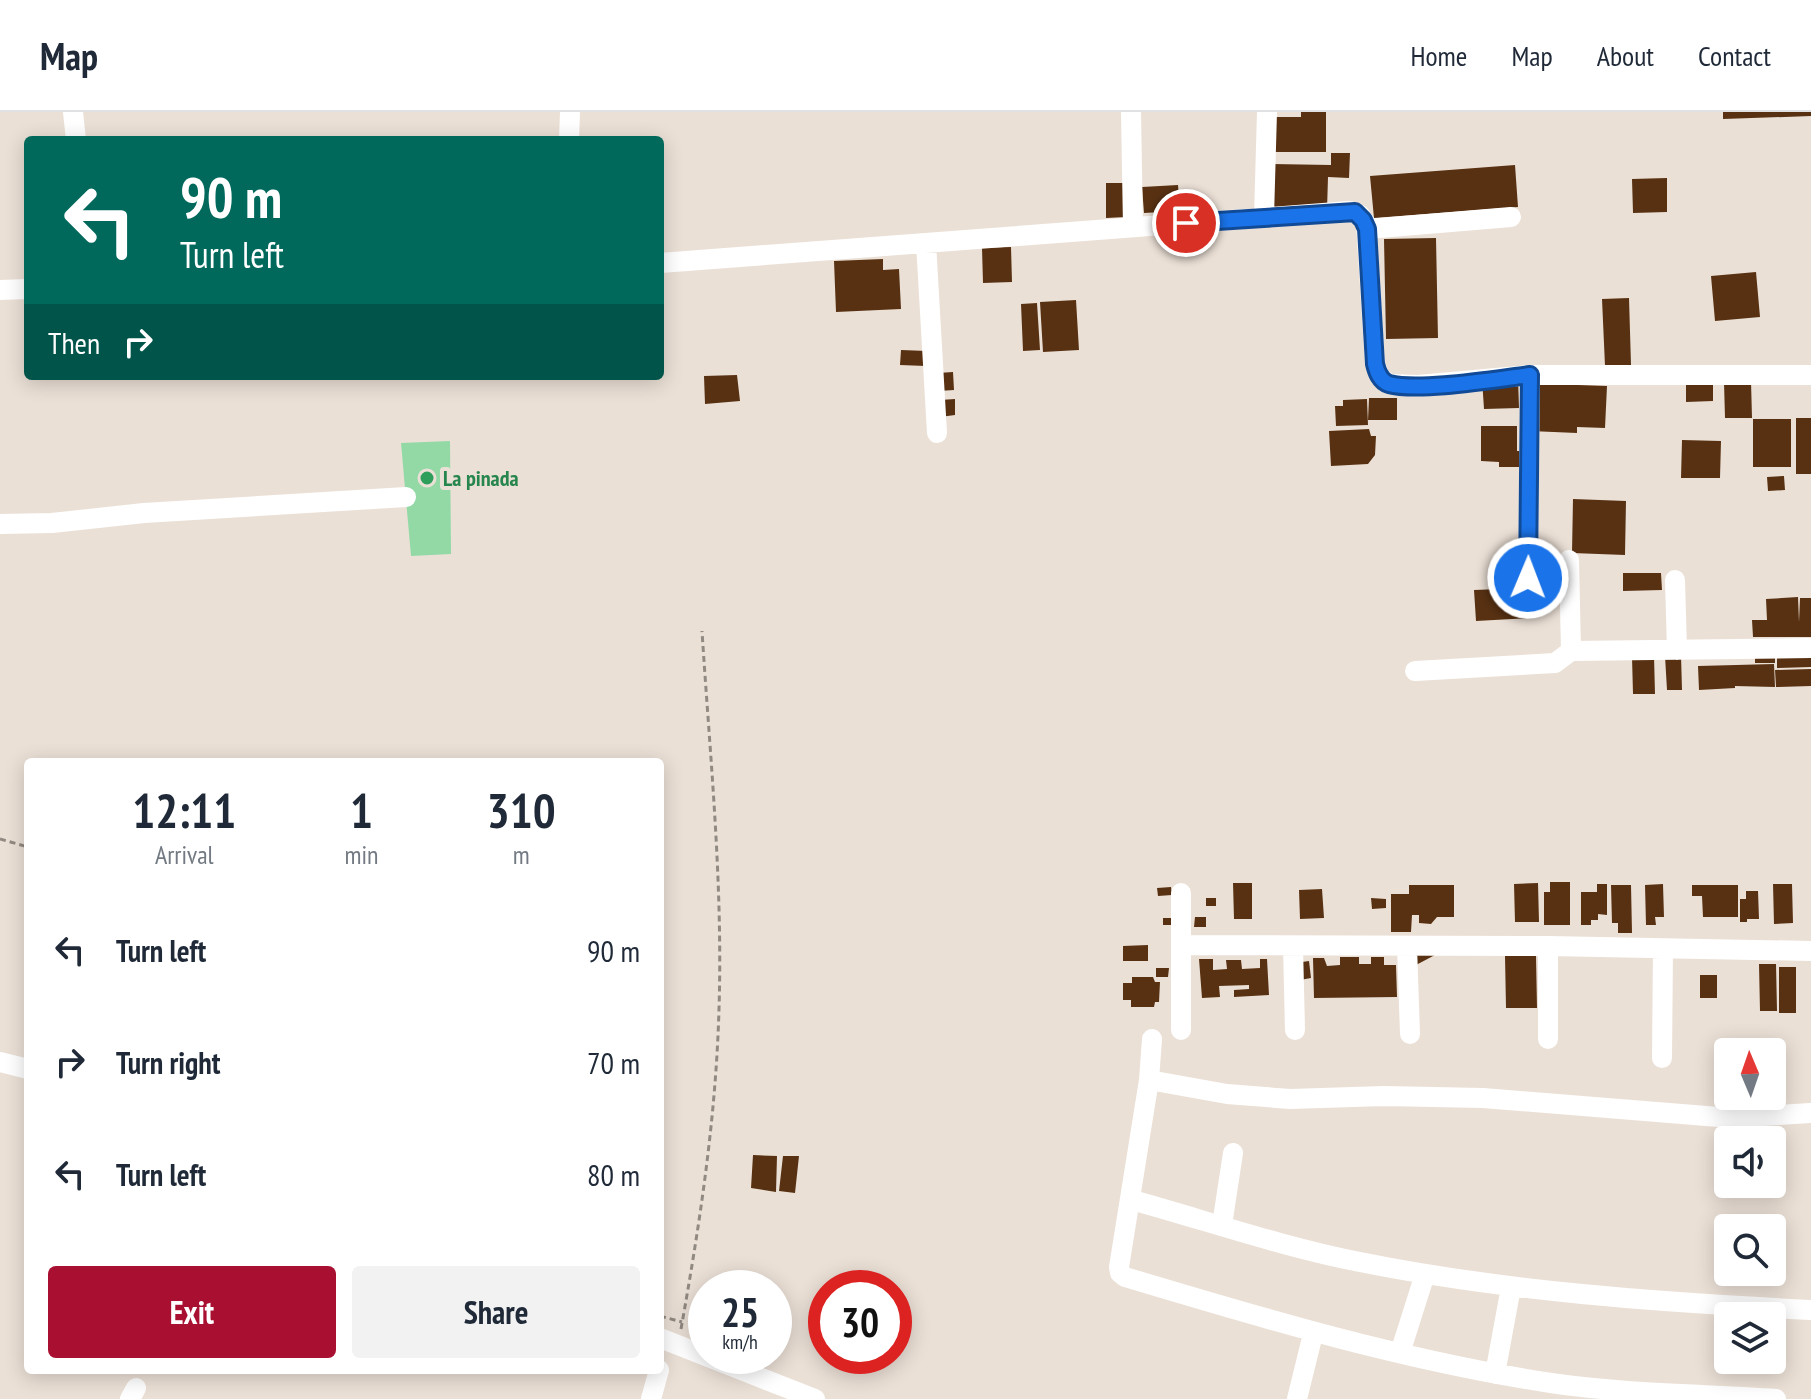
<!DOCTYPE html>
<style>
:root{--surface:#fff;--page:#f2f2f3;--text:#1f2937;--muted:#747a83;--line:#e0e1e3;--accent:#a80f31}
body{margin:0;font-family:"PT Sans Narrow",sans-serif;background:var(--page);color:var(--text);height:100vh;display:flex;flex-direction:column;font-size:30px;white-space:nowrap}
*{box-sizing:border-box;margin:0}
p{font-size:26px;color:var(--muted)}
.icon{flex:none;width:44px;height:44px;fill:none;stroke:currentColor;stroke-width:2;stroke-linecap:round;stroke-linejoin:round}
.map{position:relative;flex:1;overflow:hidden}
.drawer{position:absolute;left:24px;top:646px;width:640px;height:616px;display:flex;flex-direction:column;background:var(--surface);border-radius:8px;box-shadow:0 4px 20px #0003}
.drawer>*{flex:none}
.top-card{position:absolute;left:24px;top:24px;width:640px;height:244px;border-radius:8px;box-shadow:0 4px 20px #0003;background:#00695c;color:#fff;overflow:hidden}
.needle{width:52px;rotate:358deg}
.tools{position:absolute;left:1714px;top:926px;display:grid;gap:16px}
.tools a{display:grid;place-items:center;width:72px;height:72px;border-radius:8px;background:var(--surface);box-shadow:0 4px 20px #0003;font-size:40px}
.speed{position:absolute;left:688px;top:1158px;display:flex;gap:16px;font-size:40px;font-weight:700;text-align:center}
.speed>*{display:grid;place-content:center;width:104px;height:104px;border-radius:50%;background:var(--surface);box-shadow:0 4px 20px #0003;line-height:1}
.speed small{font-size:20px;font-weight:400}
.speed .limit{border:12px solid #d22;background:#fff;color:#111}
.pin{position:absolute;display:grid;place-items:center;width:68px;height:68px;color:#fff;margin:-34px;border:4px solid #fff;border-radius:50%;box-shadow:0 2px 8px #0007}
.me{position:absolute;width:88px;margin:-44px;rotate:1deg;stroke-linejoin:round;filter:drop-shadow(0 0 6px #0008)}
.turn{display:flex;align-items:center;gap:28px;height:168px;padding:0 24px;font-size:36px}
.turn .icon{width:104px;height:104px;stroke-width:2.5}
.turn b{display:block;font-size:56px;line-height:68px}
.then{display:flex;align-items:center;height:76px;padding:0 24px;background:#0003;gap:16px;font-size:30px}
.eta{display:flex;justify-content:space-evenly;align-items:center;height:136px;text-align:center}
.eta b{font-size:48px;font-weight:600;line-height:56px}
.action{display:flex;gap:16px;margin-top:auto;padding:16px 24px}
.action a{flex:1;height:92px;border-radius:8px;background:var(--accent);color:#fff;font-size:32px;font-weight:600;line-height:92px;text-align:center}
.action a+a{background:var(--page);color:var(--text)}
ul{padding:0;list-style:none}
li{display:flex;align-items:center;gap:24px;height:112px;padding:0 24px}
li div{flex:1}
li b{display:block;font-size:30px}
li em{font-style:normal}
header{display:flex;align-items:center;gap:48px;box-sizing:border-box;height:112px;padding:0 40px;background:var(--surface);border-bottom:2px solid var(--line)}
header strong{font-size:38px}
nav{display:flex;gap:44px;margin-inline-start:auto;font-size:28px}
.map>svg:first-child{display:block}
</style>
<header>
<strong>Map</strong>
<nav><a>Home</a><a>Map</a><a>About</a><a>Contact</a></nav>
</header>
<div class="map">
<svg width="1811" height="1287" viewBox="0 0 1811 1287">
<rect width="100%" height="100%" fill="#ebe0d6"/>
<path fill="#92d9a6" d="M450,329L451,442L411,444L401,331Z"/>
<path fill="#583112" d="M1301,0H1326V40H1270V5H1301Z
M1723,0H1811V4L1723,7Z
M1331,41H1350L1349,66L1328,65L1327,98L1270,97L1272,52L1331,53Z
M1515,53L1518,95L1374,106L1370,64Z
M1667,66V100L1633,101L1632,67Z
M1106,71H1125L1126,105L1106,106Z
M1178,73L1180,99L1144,101L1142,75Z
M1436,126L1438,226L1386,227L1384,127Z
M1011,135L1012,170L983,171L982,136Z
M883,147V158L899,157L901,197L836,200L834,149Z
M1756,160L1760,205L1715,209L1711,164Z
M1629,186L1631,253L1605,254L1602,187Z
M1076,188L1079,238L1043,240L1040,190Z
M1037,191L1040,238L1023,239L1021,192Z
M901,238L927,239L926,254L900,253Z
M953,260L954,278L939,279L938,261Z
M737,263L740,289L705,292L704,264Z
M1518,266L1519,296L1484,297L1482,267Z
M1532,266L1578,267V273L1607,274L1605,316L1577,315V321L1530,319Z
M1751,269L1752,306H1725L1724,270Z
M1686,271H1713V289L1686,290Z
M1369,286H1397V308H1368Z
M955,287V303L940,305V288Z
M1367,287L1368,313L1336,314L1335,294H1343V288Z
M1796,306H1811V362H1796Z
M1753,307H1791V355H1753Z
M1481,314H1517V339H1522L1521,355H1499V350L1481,349Z
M1369,317L1371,324H1376L1375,343L1368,352L1331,354L1329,319Z
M1682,328L1721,329L1720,366H1681Z
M1784,364L1785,378L1768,379L1767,365Z
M1573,387L1626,389L1625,443L1572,441Z
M1623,461H1661L1662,478L1623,479Z
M1527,476L1529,506L1476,509L1474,478Z
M1798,485L1799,510L1800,486H1811V525H1753L1752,508H1767L1766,487Z
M1775,539V551H1755V543Z
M1811,539V555L1777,556V540Z
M1681,543L1682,578H1667L1665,544Z
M1654,544L1655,582H1633L1632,545Z
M1774,552L1775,575L1735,574V576L1699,578L1698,554Z
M1811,557V574L1776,575L1775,558Z
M1550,770H1570V813H1544V780H1550Z
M1233,771H1252V807H1234Z
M1538,771L1539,810H1515L1514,772Z
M1597,772H1607V803L1598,802V808H1591V813H1581V780H1597Z
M1663,772L1664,805H1655L1656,813H1646L1645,773Z
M1773,772H1792L1793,811L1774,812Z
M1409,773H1454V805H1437L1431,812L1419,811V803H1412L1411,820H1391V782H1409Z
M1611,773H1631L1632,821H1618V811H1612Z
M1692,773H1738V805H1703L1702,784H1692Z
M1171,775L1172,783L1158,784L1157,776Z
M1322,777L1324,806L1300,807L1299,778Z
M1746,779H1758L1759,807H1747V810H1740V787H1746Z
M1206,786H1216V794H1206Z
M1371,786L1386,787V796L1372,797Z
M1195,805H1206V815H1194Z
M1163,806H1173L1174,813H1163Z
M1148,833V849H1123V834Z
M1416,843H1435L1416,853Z
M1505,844H1536L1537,896H1506Z
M1340,845H1359V852H1371V845H1384V853H1396L1397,885L1314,886L1313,846H1324L1327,854L1340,853Z
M1199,847H1213V858L1227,857L1226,848H1241L1242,857L1260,856V847H1267L1269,883L1234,885V878L1249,877V873L1219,874L1220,885L1202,886Z
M1309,849L1311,866L1300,868L1302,850Z
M1759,852H1776L1777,899H1760Z
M1779,855H1796V901H1779Z
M1156,856H1169L1168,865H1156Z
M1700,863H1717V886H1700Z
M1132,865H1153L1155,870H1160L1159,890H1155L1154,895H1131V888H1123V871H1132Z
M753,1043L777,1044L776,1080L751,1076Z
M783,1044H799L795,1081L779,1079Z"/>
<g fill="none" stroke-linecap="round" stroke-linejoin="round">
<path stroke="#918a82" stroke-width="3" stroke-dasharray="6 4" stroke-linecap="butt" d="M0,727L28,735
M660,1204L682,1210
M681,1217C700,1111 716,1005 719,897C723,771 710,644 702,519"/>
<path stroke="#fff" stroke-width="20" d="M73,0L76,28
M1131,0L1133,115
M569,28L570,0
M1264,105L1267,0
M1367,117L1511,105
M926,131L937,321
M660,151L1349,99L1360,103L1366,112L1375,252L1380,265L1389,272L1418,273L1530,263H1811
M0,178L28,177
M0,412L52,411L144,401L406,385
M1569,448L1571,539
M1528,466L1530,263
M1675,468L1677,538
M1415,559L1555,551L1571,539L1811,536
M1181,781V918
M1181,833L1548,834L1811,839
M1293,834L1295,918
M1407,834L1410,922
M1152,927L1149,968L1119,1155L1120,1161L1125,1165C1265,1207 1406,1249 1551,1271C1625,1282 1701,1282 1776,1287
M1548,927V834
M1662,946L1663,838
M0,950L28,957
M1149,968L1227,982L1290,987L1384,984L1483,986L1731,1006L1811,1001
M1132,1088C1208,1109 1283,1135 1360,1150C1509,1180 1660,1190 1811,1198
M1222,1113L1233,1041
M660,1226L815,1287
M1400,1241L1425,1162
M1495,1262L1511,1175
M130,1287L136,1276
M651,1287L659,1258
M1297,1287L1313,1222"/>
</g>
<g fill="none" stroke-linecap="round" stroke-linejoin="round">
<g stroke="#114b97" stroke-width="20">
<path id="route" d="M1186,111L1355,100L1363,108L1367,117L1375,252C1377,260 1380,269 1389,272C1419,280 1497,267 1530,263L1528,466"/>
</g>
<use href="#route" stroke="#1a73e8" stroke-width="14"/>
</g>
<circle fill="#2e9e5b" stroke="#ebe0d6" stroke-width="3" cx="427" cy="366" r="8"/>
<g text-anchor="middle" stroke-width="8" stroke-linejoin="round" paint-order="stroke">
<g font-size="22" font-weight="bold" fill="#27864d" stroke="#ebe0d6" text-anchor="start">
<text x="443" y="374">La pinada</text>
</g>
</g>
</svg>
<div class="tools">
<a><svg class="needle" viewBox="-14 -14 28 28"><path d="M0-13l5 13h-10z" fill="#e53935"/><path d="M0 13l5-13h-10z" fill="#747a83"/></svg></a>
<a><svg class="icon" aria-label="sound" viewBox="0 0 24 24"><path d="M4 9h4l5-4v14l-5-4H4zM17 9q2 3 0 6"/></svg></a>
<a><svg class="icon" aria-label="search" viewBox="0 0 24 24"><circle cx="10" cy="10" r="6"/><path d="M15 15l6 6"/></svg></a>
<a><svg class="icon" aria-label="layers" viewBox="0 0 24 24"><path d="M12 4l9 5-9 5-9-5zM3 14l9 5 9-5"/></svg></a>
</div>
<div class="speed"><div>25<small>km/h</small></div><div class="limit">30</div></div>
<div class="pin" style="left:1186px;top:111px;background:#d93025"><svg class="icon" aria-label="arrive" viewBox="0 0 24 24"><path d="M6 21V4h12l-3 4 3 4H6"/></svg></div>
<svg class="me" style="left:1528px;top:466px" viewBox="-20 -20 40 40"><circle r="17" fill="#1a73e8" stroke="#fff" stroke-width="3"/><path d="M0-11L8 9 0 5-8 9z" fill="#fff"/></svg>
<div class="top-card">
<div class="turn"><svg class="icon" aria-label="left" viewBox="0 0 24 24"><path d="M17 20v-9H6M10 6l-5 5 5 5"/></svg><div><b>90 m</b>Turn left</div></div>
<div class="then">Then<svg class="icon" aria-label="right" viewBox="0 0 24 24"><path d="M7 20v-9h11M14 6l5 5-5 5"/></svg></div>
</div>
<section class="drawer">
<div class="eta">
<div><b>12:11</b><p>Arrival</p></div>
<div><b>1</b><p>min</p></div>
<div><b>310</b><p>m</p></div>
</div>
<ul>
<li><svg class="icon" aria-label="left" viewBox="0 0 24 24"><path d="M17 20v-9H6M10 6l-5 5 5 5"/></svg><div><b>Turn left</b></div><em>90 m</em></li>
<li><svg class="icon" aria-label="right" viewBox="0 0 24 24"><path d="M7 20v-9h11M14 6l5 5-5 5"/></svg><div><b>Turn right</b></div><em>70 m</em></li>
<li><svg class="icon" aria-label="left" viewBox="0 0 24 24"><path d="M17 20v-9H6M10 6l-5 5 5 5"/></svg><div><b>Turn left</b></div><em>80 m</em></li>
</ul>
<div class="action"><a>Exit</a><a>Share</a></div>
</section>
</div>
